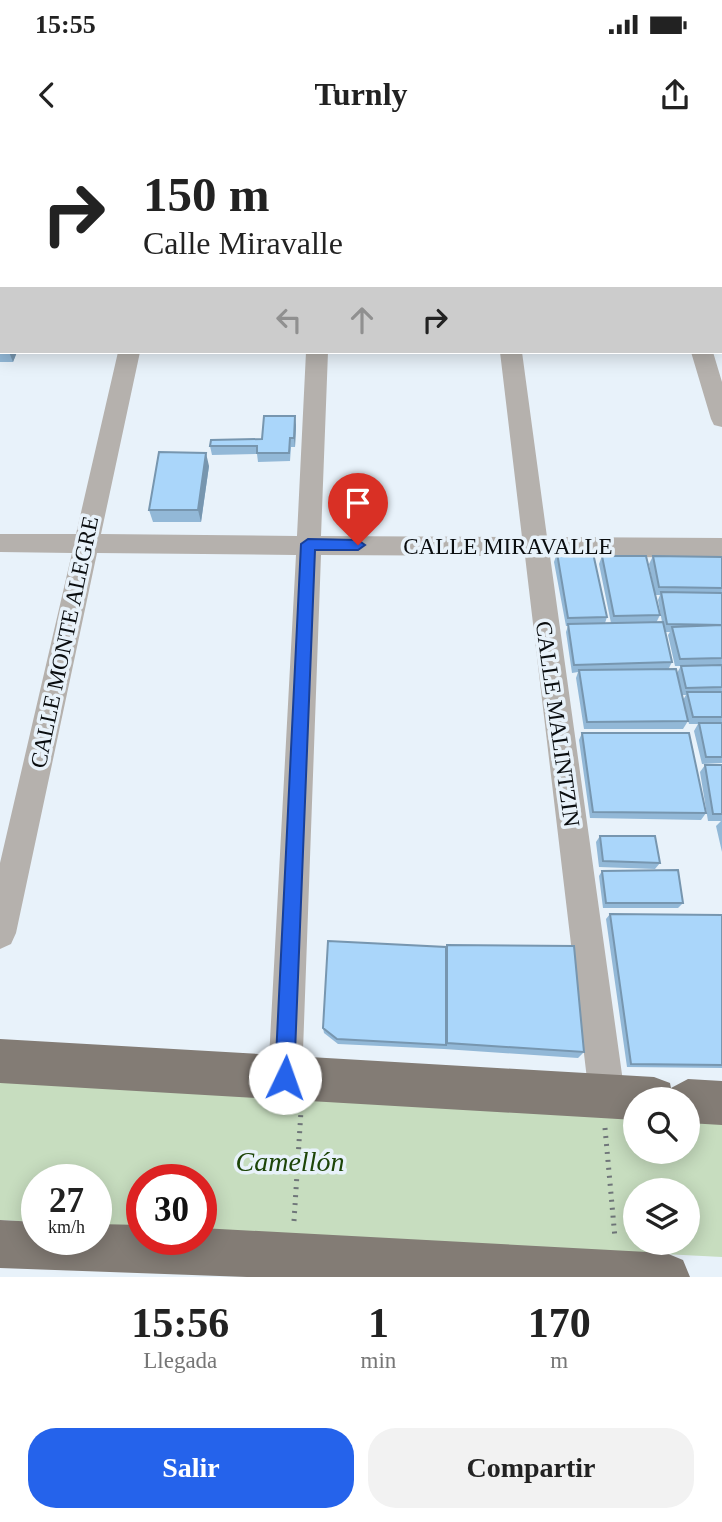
<!DOCTYPE html>
<html lang="es">
<meta charset="utf-8">
<style>
:root{--surface:#fff;--page:#f2f2f2;--text:#222;--muted:#767676;--accent:#2563eb}
body{margin:0;font-family:Georgia,serif;background:var(--page);color:var(--text);height:100vh;display:flex;flex-direction:column;font-size:26px;white-space:nowrap}
*{box-sizing:border-box;margin:0}
p{font-size:23px;color:var(--muted)}
.icon{flex:none;width:38px;height:38px;fill:none;stroke:currentColor;stroke-width:2;stroke-linecap:round;stroke-linejoin:round}
.map{position:relative;height:1137px;overflow:hidden}
.side{display:flex;flex-direction:column;background:var(--surface);flex:1}
.side>*{flex:none}
.hud{position:absolute;left:0px;top:0px;width:723px;height:214px;box-shadow:0 4px 18px #0003;background:#fff;color:var(--text);overflow:hidden}
.controls{position:absolute;left:623px;top:947px;display:grid;gap:14px}
.controls a{display:grid;place-items:center;width:77px;height:77px;border-radius:50%;background:var(--surface);box-shadow:0 4px 18px #0003;font-size:35px}
.speed{position:absolute;left:21px;top:1024px;display:flex;gap:14px;font-size:35px;font-weight:700;text-align:center}
.speed>*{display:grid;place-content:center;width:91px;height:91px;border-radius:50%;background:var(--surface);box-shadow:0 4px 18px #0003;line-height:1}
.speed small{font-size:18px;font-weight:400}
.speed .limit{border:10px solid #d22;background:#fff;color:#111}
.pin{position:absolute;display:grid;place-items:center;width:60px;height:60px;color:#fff;margin:-72px -30px;border-radius:50% 50% 50% 0;rotate:-45deg;box-shadow:0 0 7px #0007}
.pin .icon{rotate:45deg}
.me{position:absolute;width:77px;margin:-38px;rotate:3deg;stroke-linejoin:round;filter:drop-shadow(0 0 5px #0008)}
.turn{display:flex;align-items:center;gap:24px;height:147px;padding:0 28px;font-size:32px}
.turn .icon{width:91px;height:91px;stroke-width:2.5}
.turn b{display:block;font-size:49px;line-height:60px}
.lanes{display:flex;align-items:center;height:66px;padding:0 28px;background:#0003;justify-content:center;gap:35px;direction:ltr}
.lanes .off{opacity:.35}
.eta{display:flex;justify-content:space-evenly;align-items:center;height:119px;text-align:center}
.eta b{font-size:42px;font-weight:700;line-height:49px}
.cta{display:flex;gap:14px;margin-top:auto;padding:14px 28px}
.cta a{flex:1;height:80px;border-radius:28px;background:var(--accent);color:#fff;font-size:28px;font-weight:700;line-height:80px;text-align:center}
.cta a+a{background:var(--page);color:var(--text)}
.status{display:flex;justify-content:space-between;align-items:center;height:49px;padding:0 35px;background:var(--surface);direction:ltr}
.status svg{height:19px;fill:currentColor}
header{display:flex;justify-content:space-between;align-items:center;height:91px;padding:0 28px;background:var(--surface);font-size:32px;font-weight:700}
.map>svg:first-child{display:block}
</style>
<div class="status"><b>15:55</b><svg viewBox="0 0 49 12"><path d="M0 12V9h3v3zM5 12V6h3v6zM10 12V3h3v9zM15 12V0h3v12zM26 1h20v11H26zM47 4h2v5h-2z"/></svg></div>
<header><svg class="icon" aria-label="back" viewBox="0 0 24 24"><path d="M15 5l-7 7 7 7"/></svg>Turnly<svg class="icon" aria-label="share" viewBox="0 0 24 24"><path d="M12 15V3M7 8l5-5 5 5M5 13v7h14v-7"/></svg></header>
<div class="map">
<svg width="722" height="1137" viewBox="0 0 722 1137">
<rect width="100%" height="100%" fill="#e8f2fa"/>
<path fill="#c7ddbf" fill-rule="evenodd" d="M0,931L635,968V1012H688V972L722,974V1117L201,1090V1040H142V1087L96,1085V1040H37V1082L0,1080ZM635,1050H688V1102H635Z"/>
<g fill="none" stroke-linecap="round" stroke-linejoin="round">
<path stroke="#6f7579" stroke-width="5" stroke-dasharray="2 6" stroke-linecap="butt" d="M605,988L615,1098
M294,1081L301,971"/>
<path fill="#b5b1ad" fill-rule="evenodd" d="M163,0H181V2H163Z
M317,0H335V2H317Z
M473,0H491L492,2H474Z
M630,0H648L649,2H631Z
M0,55H2L0,70Z
M721,144H722V156H721Z
M118,212H140L101,394L297,396L306,212H328L321,396L522,397L500,212H522L547,397L722,398V418L550,416L625,956L619,968L607,974L595,968L589,956L525,416L321,415L302,938L297,950L285,955L273,950L268,938L296,415L97,413L16,793L11,804L0,809V723L72,413L0,412V394H76Z
M691,212H713L722,242V287L714,285L711,279Z"/>
<path fill="#837c75" fill-rule="evenodd" d="M2,2V18L0,19V3Z
M0,899L654,937L670,943L671,948L688,939L722,941V985L688,983V959H635V980L0,943Z
M0,1080L37,1082V1099H96V1084L142,1085V1099H201V1088L666,1113L683,1120L690,1137H247L0,1128Z"/>
</g>
<path fill="#92b8d7" fill-rule="evenodd" d="M0,139H2V212H17L13,222H0Z
M296,285L295,307H291L290,321L258,322L257,314L212,315L210,306L262,299Z
M209,326L201,382H153L149,370Z
M557,413L607,477L605,483H611L599,424L602,416L654,449L649,424L653,416L722,417V623L702,624L694,591L698,584H689L683,560L686,555H682L677,534L688,581L683,589H584L576,538L578,532L572,533L566,492L568,486H566L554,422ZM655,455H660L658,460L662,482L656,483L660,475ZM665,492H670L668,495L675,526H681L677,533L668,530L672,522Z
M582,593L706,673L701,680L590,678L579,600Z
M705,625H722V712L716,686L721,681H708L700,632Z
M600,696L660,723L655,729L599,727L596,702Z
M602,731L683,763L678,768H603L599,736Z
M610,774L722,775V928L627,927L606,779Z
M323,888L584,912L578,918L444,909L338,904L324,893Z"/>
<path fill="#7796af" d="M9,212H17L13,222Z
M295,276L296,285L295,307L294,298Z
M206,313L209,326L201,382L198,370Z"/>
<path fill="#aad6fa" stroke="#7796af" stroke-width="2" d="M15,0H80L79,2H14Z
M0,139H2V209H0Z
M264,276H295L294,298H290L289,313H257V306H210L211,300L262,299Z
M159,312L206,313L198,370H149Z
M557,413H593L607,477L568,478Z
M602,416H646L660,475L614,476Z
M653,416L722,417V448L659,447Z
M661,452L722,453V485L667,484Z
M663,482L672,522L574,525L568,484Z
M722,485V518L680,519L672,487Z
M722,525V547L686,548L681,526Z
M676,529L688,581L587,582L579,530Z
M687,552H722V577H693Z
M699,583H722V617H706Z
M582,593H689L706,673L593,672Z
M705,625H722V674H713Z
M600,696H655L660,723L603,721Z
M678,730L683,763H606L602,731Z
M610,774L722,775V925L631,924Z
M328,801L446,807V905L337,899L323,888Z
M447,805L574,806L584,912L447,903Z"/>
<path fill="#2563eb" stroke="#184099" stroke-width="2" d="M308,399L358,400L365,405L358,410H315L294,938L292,945L285,948L278,945L275,938L301,404Z"/>
<g text-anchor="middle" stroke-width="7" stroke-linejoin="round" paint-order="stroke">
<g font-size="23" fill="#0a0d0f" stroke="#e8f2fa">
<text x="508" y="414">CALLE MIRAVALLE</text>
<text transform="translate(64 502) rotate(-78)" y="8">CALLE MONTE ALEGRE</text>
<text transform="translate(558 584) rotate(82)" y="8">CALLE MALINTZIN</text>
</g>
<g font-size="28" font-style="italic" fill="#1d4508" stroke="#e8f2fa">
<text x="290" y="1031">Camellón</text>
</g>
</g>
</svg>
<div class="controls">
<a><svg class="icon" aria-label="search" viewBox="0 0 24 24"><circle cx="10" cy="10" r="6"/><path d="M15 15l6 6"/></svg></a>
<a><svg class="icon" aria-label="layers" viewBox="0 0 24 24"><path d="M12 4l9 5-9 5-9-5zM3 14l9 5 9-5"/></svg></a>
</div>
<div class="speed"><div>27<small>km/h</small></div><div class="limit">30</div></div>
<div class="pin" style="left:358px;top:405px;background:#d93025"><svg class="icon" aria-label="arrive" viewBox="0 0 24 24"><path d="M6 21V4h12l-3 4 3 4H6"/></svg></div>
<svg class="me" style="left:285px;top:938px" viewBox="-20 -20 40 40"><circle r="19" fill="#fff"/><path d="M0-13L10 11 0 6-10 11z" fill="#2563eb"/></svg>
<div class="hud">
<div class="turn"><svg class="icon" aria-label="right" viewBox="0 0 24 24"><path d="M7 20v-9h11M14 6l5 5-5 5"/></svg><div><b>150 m</b>Calle Miravalle</div></div>
<div class="lanes"><svg class="icon off" aria-label="left" viewBox="0 0 24 24"><path d="M17 20v-9H6M10 6l-5 5 5 5"/></svg><svg class="icon off" aria-label="ahead" viewBox="0 0 24 24"><path d="M12 20V5M6 11l6-6 6 6"/></svg><svg class="icon" aria-label="right" viewBox="0 0 24 24"><path d="M7 20v-9h11M14 6l5 5-5 5"/></svg></div>
</div>
</div>
<section class="side">
<div class="eta">
<div><b>15:56</b><p>Llegada</p></div>
<div><b>1</b><p>min</p></div>
<div><b>170</b><p>m</p></div>
</div>
<div class="cta"><a>Salir</a><a>Compartir</a></div>
</section>
